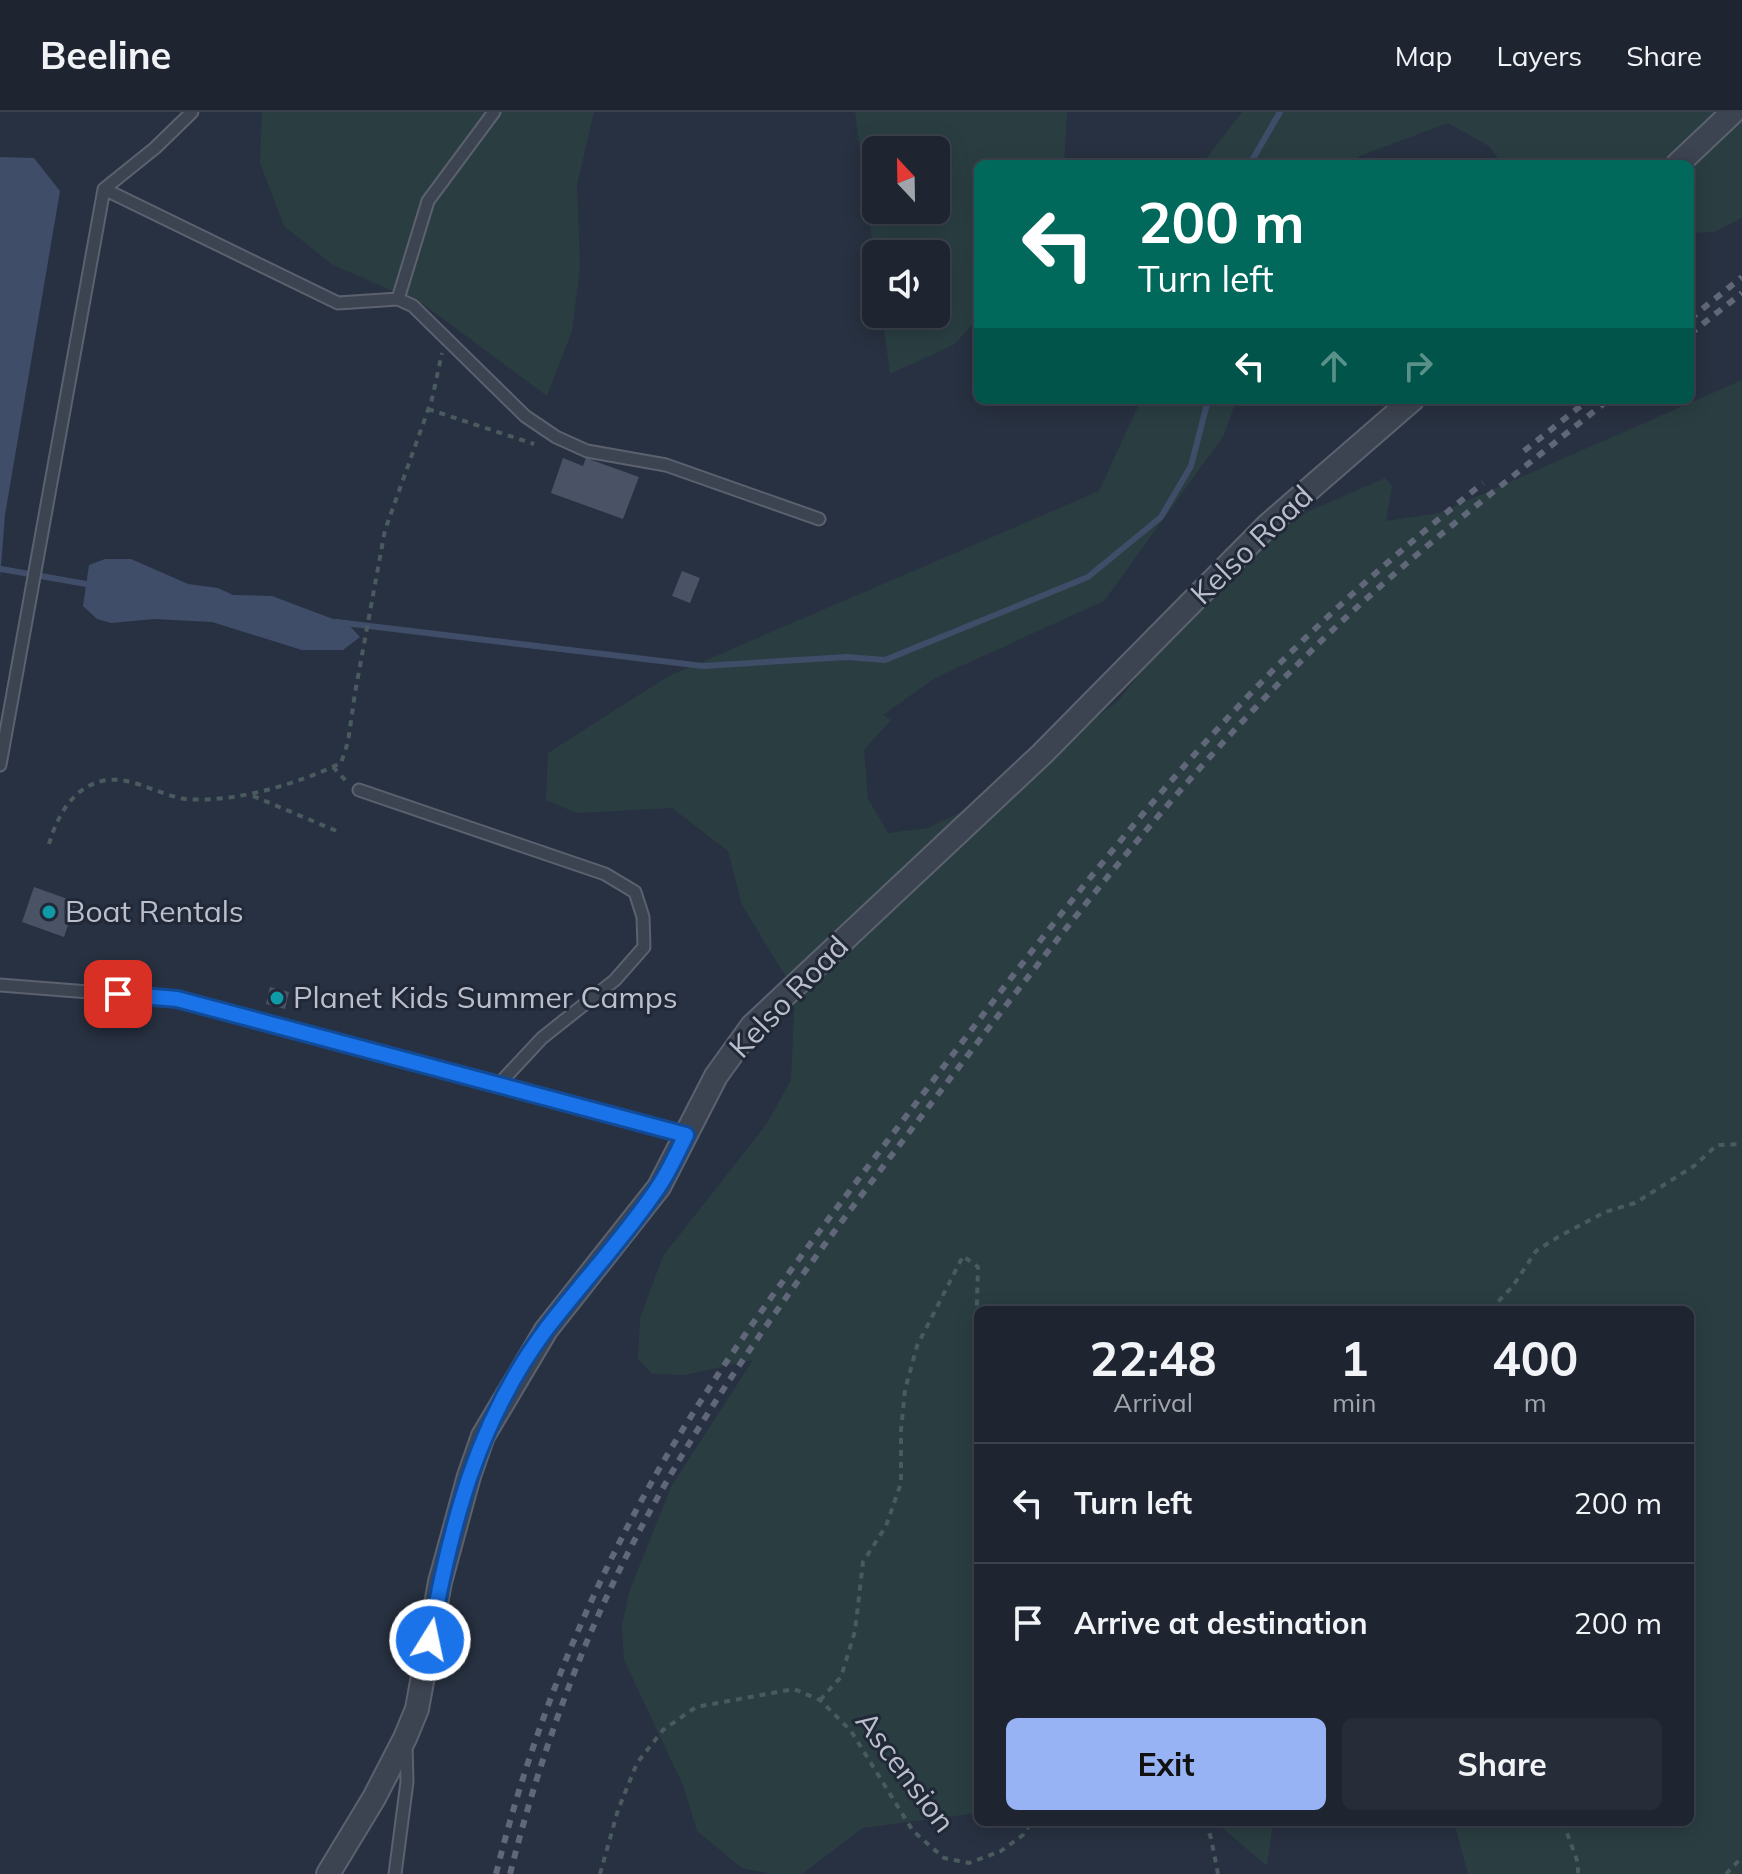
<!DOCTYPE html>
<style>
:root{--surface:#1e2531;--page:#262d39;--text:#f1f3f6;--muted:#a1a5ab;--line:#3c424d;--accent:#97b3f3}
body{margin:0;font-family:Mulish,sans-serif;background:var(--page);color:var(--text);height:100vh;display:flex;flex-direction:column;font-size:30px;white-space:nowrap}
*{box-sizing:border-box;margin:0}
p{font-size:26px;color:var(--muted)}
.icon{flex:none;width:44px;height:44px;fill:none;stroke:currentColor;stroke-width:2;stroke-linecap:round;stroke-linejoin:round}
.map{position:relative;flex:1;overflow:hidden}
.panel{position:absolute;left:974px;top:1194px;width:720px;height:520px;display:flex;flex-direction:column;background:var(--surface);border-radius:12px;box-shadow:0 4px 20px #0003,0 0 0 2px var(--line)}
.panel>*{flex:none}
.hud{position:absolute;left:974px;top:48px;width:720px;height:244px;border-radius:12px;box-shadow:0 4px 20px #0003,0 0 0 2px var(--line);background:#00695c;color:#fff;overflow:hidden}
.needle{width:52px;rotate:338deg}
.tools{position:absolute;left:862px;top:24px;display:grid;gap:16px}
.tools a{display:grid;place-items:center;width:88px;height:88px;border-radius:12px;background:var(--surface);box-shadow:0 4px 20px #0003,0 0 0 2px var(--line);font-size:40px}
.pin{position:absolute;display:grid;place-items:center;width:68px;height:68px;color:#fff;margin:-34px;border-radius:16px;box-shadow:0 4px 12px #0006}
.me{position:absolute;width:88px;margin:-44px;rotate:10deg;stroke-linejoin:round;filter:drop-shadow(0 0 6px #0008)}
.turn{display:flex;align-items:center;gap:28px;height:168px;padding:0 32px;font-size:36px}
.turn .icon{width:104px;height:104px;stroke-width:2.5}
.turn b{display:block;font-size:56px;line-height:68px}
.lanes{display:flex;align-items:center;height:76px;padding:0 32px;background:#0003;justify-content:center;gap:40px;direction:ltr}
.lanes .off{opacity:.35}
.eta{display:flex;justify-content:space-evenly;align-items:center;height:136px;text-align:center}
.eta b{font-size:48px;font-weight:700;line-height:56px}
.button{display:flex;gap:16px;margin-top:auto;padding:16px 32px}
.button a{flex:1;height:92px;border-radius:12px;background:var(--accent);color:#111;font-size:32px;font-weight:700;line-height:92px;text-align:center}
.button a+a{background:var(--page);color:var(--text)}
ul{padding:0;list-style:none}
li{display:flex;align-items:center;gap:24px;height:120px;padding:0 32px;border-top:2px solid var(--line)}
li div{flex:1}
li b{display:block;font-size:30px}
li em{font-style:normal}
header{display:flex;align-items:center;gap:48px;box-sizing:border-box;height:112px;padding:0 40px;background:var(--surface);border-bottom:2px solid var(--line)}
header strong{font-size:38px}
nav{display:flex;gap:44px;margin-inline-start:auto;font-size:28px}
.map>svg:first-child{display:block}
</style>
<header>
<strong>Beeline</strong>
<nav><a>Map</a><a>Layers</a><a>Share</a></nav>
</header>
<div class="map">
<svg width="1742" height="1762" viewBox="0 0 1742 1762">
<rect width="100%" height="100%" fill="#283141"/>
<path fill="#2a3e42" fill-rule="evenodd" d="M262,0H594L577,73L580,154L572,219L547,284L423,192L333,153L284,114L260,51Z
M855,0H1067L1064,52H978V206L955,232L890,262L882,202H936V142H876V159ZM936,38V98H876V38Z
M1242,0H1742V106L1714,120L1690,121V52H1502L1489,34L1448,11L1360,44L1351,52H1202Z
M1742,268V1762H1468L1454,1710H1690V1198H978V1701L863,1716L802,1762H772L742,1756L697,1719L683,1673L624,1548L622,1514L629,1480L671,1375L753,1248L684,1263L652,1262L638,1247L640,1206L663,1144L766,1013L791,968L795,880L742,793L728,739L672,696L577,701L546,688L548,641L667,565L1099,379L1141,288H1236L1224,323L1104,489L935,566L883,603L891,608L864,638L868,687L888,721L928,716L990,686L1118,589L1216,466L1305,401L1385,366L1392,374L1386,409L1439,401Z
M1215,1710H1273L1267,1754Z"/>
<path fill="#3f4d69" d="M0,45L34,46L60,79L5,403L0,466Z
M105,447H131L188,472L218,476L233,483L272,484L349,513L360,525L343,538H302L212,510L154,507L111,511L97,507L83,494L89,453Z"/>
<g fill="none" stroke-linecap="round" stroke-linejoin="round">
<path stroke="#3f4d69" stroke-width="6" d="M1250,52L1280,0
M1,457L92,473
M336,510L703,554L847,545L885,548L1088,465L1161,405L1191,354L1208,288"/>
</g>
<path fill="#4a5365" d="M563,346L583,354L586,346L639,365L623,407L551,381Z
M682,459L700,466L690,491L672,484Z
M34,775L76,790L64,825L22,810Z
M270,875L289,880L285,897L266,892Z"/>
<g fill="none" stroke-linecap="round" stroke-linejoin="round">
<g stroke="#5b616f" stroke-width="15">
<path id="lane" d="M104,77L338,191L398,187L428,89L494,0
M398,187L413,194L525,304L556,325L587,339L666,353L819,407
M0,653L104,77L155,36L192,0
M359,678L605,762L635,780L643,805L644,835L615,868L542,926L500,971
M0,873L177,887L500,971L686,1023
M395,1762L407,1670L406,1631"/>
</g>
<g stroke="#5b616f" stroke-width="26">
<path id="street" d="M1678,52L1733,0
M328,1762L374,1686L405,1626L417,1597L440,1470L469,1364L483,1324L546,1218L659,1075L716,964L752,914L1042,642L1268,413L1412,288"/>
</g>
<path stroke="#495b5f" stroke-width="4" stroke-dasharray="6 6" stroke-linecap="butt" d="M428,297L534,332
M333,655L347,670
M253,684L339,720
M49,732C57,705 72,676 102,669C129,662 160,684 186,687C235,691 297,672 341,651L348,630L355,581L385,418L432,287L442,241
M1490,1198L1513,1174L1536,1139L1558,1125L1605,1100L1635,1091L1694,1054L1717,1033L1742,1032
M820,1588L841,1565L855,1519L863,1450L886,1414L901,1371V1318L905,1278L917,1234L963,1144L978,1155L974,1286L978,1333
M1205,1710L1211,1726L1218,1762
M1563,1710L1578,1751V1762
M600,1762L618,1698L637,1651L663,1618L696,1595L794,1577L820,1588L851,1619L913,1719L944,1746L969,1751L1001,1739L1023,1723L1031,1710
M1726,1762L1742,1745"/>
<use href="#lane" stroke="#3d4451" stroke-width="11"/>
<use href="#street" stroke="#3d4451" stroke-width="22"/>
<path stroke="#5f6778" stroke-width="6" stroke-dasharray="8 8" stroke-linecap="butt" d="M1690,207L1742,165
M1690,222L1742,181
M1524,339L1588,288
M496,1762C532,1616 590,1475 666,1345C744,1214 840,1092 932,970C1033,836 1136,702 1251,581C1323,505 1402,436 1483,371
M510,1762C536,1659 571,1558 617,1463C696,1300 808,1153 917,1010C1038,851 1159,690 1301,549C1396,453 1503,373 1608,288"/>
</g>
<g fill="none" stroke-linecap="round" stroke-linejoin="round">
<g stroke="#114b97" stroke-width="20">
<path id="route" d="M118,882L177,887L686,1023C677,1041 669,1060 657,1077C624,1126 583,1169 547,1216C477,1309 450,1415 430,1528"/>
</g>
<use href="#route" stroke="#1a73e8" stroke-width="14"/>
</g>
<g fill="#0f9aa8" stroke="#212837" stroke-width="3">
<circle cx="49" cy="800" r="8"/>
<circle cx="277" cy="886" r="8"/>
</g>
<g text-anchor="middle" stroke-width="6" stroke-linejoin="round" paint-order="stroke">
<g font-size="30" fill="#babfcb" stroke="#212837">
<text transform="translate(1252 433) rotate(-44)" y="10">Kelso Road</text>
<text transform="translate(789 885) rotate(-46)" y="10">Kelso Road</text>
<text transform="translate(905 1660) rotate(53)" y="10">Ascension</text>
</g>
<g font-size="30" fill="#babfcb" stroke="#212837" text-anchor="start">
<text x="65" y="810">Boat Rentals</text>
<text x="293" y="896">Planet Kids Summer Camps</text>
</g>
</g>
</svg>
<div class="tools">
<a><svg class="needle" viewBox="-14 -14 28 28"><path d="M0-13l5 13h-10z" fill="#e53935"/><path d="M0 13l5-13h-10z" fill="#a1a5ab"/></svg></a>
<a><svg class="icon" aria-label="sound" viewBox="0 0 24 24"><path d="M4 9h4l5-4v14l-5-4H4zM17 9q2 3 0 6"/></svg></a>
</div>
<div class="pin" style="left:118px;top:882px;background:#d93025"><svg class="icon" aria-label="arrive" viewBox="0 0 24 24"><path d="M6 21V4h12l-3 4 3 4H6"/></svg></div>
<svg class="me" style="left:430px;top:1528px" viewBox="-20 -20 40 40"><circle r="17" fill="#1a73e8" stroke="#fff" stroke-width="3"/><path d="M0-11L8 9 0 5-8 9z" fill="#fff"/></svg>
<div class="hud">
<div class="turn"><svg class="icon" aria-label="left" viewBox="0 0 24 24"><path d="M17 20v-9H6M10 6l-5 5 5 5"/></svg><div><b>200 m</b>Turn left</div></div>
<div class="lanes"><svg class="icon" aria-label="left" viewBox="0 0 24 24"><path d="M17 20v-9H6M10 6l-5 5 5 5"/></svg><svg class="icon off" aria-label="ahead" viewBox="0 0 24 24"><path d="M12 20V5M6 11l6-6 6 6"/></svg><svg class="icon off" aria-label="right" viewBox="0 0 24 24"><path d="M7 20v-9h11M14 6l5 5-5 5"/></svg></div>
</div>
<section class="panel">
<div class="eta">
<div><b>22:48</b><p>Arrival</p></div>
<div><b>1</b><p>min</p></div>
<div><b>400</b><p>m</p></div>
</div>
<ul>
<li><svg class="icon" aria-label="left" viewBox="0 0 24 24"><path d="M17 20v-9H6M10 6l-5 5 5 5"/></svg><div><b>Turn left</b></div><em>200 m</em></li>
<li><svg class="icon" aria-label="arrive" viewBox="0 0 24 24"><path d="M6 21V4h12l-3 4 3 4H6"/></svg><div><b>Arrive at destination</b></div><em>200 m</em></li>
</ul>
<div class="button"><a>Exit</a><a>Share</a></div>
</section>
</div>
